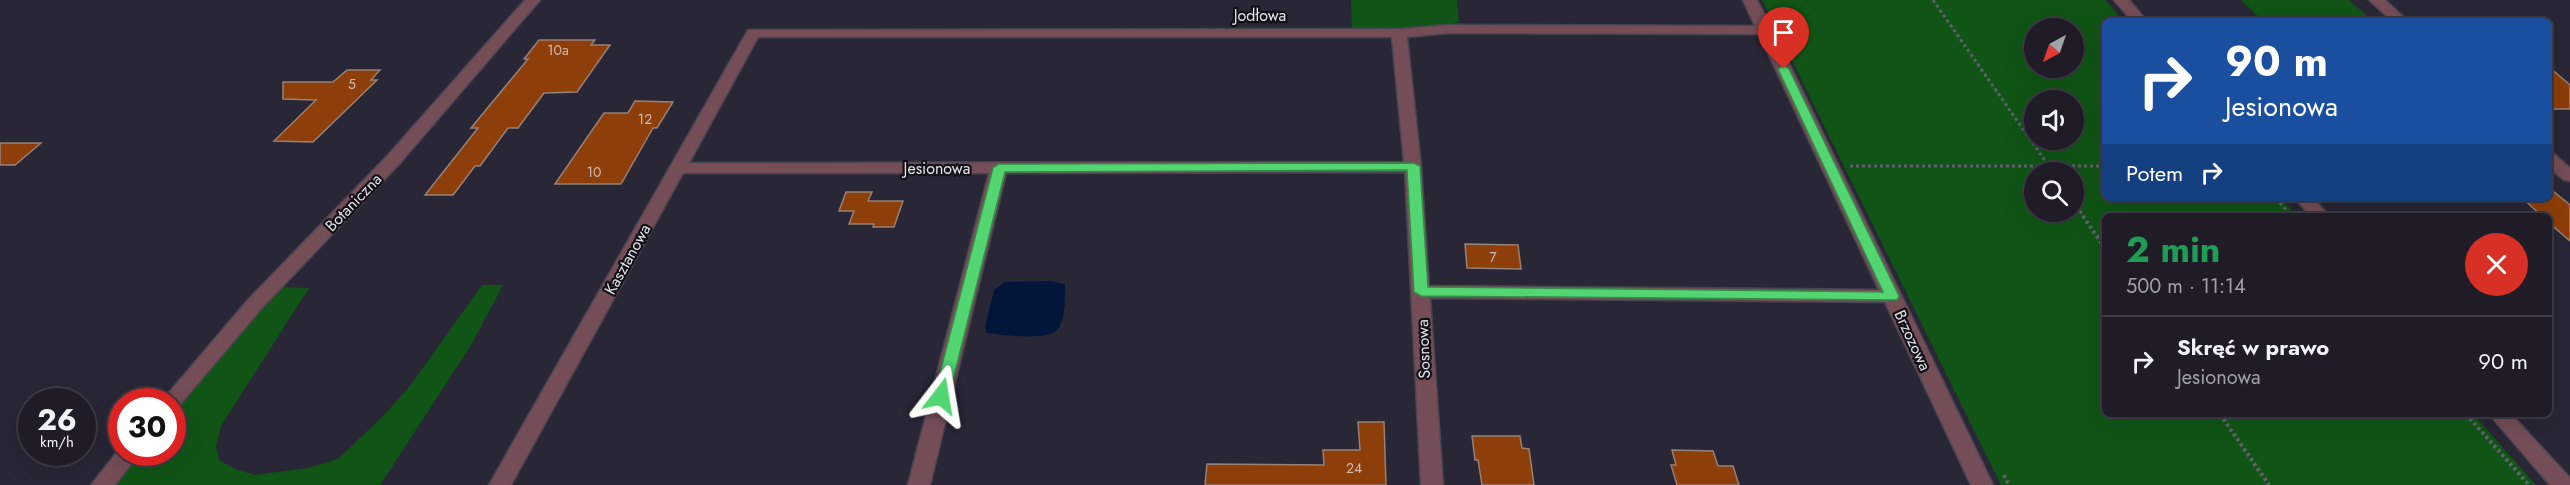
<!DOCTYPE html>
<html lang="pl">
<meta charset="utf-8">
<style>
:root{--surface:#1f1c28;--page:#272530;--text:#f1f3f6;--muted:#a1a1a8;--line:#3c3a45}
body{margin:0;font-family:Jost,sans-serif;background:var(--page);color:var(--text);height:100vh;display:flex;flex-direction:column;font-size:22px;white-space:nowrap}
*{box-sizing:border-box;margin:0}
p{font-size:20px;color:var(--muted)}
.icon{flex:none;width:33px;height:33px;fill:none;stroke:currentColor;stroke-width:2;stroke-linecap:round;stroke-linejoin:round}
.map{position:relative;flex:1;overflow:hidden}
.side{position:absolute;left:2102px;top:213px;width:450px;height:204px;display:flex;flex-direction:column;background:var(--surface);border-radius:9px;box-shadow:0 6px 24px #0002,0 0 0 2px var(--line)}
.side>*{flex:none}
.top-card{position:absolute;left:2102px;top:18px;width:450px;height:183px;border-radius:9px;box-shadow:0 6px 24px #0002,0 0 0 2px var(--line);background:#1a4fa0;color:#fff;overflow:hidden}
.needle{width:39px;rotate:220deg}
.controls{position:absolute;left:2024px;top:18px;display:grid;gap:12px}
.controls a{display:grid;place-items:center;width:60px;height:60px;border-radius:50%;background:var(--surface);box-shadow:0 6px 24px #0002,0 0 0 2px var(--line);font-size:30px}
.speed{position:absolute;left:18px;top:388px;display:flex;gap:12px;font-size:30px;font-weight:700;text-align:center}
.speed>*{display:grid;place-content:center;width:78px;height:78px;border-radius:50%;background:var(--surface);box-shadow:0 6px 24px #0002,0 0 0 2px var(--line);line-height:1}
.speed small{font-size:15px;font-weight:400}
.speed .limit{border:9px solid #d22;background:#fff;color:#111}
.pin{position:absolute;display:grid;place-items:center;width:51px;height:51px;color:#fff;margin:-62px -26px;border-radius:50% 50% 50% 0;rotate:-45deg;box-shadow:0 0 6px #0007}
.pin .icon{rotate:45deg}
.me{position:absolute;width:66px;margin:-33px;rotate:14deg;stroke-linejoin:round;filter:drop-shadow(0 0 4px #0008)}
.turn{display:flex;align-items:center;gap:21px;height:126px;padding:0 24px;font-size:27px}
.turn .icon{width:78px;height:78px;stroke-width:2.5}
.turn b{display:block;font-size:42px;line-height:51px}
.then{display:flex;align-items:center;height:57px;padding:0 24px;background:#0003;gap:12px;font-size:22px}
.round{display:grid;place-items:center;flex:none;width:63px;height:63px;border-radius:32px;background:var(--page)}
.headline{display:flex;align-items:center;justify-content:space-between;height:102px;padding:0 24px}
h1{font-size:36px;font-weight:700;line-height:45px;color:#1e9e55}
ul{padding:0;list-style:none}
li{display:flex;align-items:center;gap:18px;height:90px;padding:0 24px;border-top:2px solid var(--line)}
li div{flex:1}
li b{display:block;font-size:22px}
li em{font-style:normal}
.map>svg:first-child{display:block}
</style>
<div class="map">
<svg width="2570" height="485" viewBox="0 0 2570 485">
<rect width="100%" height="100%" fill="#292635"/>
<path fill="#105515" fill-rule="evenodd" d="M1351,0H1457L1459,22C1423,32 1389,30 1352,29Z
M1762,0H2105L2124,21H2104V198H2281L2297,216H2104V414H2473L2536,485H2001ZM2034,28H2073V68H2034ZM2034,100H2073V140H2034ZM2034,172H2073V212H2034Z
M2241,0H2349L2373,21H2263Z
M482,285H503L470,347L380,485H112L139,453H172L173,413L241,332L283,287L309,288L221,426L216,446L219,460L235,469L255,475L308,468L338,459L384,415L410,386Z"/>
<path fill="#011639" d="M1050,281L1065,284C1065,296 1066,320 1057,330C1047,341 1002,335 987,333L985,327L994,290L1005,282Z"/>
<path fill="#8e3e08" stroke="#958279" stroke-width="1.5" d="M539,40H595L591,45H610L577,92L544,93L518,128H508L480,166H475L453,195H425L478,128H471L528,59H524Z
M2548,66L2570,85V109H2548Z
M347,70H380L371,80H377L313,142L274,141L316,100L283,99V82H333Z
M635,101L673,102L657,128H653L621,184H555L604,113H628Z
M0,143H41L15,165H0Z
M2548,187L2570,205V241L2548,222V216H2542L2522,198H2548Z
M846,192H872L868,201H903L894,227H873L874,224H849L854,211H839Z
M1465,244L1518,245L1521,269L1467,268Z
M1358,422H1384L1386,485H1205L1207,464L1324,465L1323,450H1360Z
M1472,436H1520L1522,448L1529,449L1534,485H1482L1478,460H1475Z
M1672,450L1713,451L1718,466H1733L1739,485H1677L1671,465H1676Z"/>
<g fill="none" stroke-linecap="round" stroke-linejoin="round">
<g stroke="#474452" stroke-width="3">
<path id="street" d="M525,0H540L401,162L261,309L178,407L172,409V402H161L247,301L389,154Z
M1743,0H1757L1773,30L1993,485H1971L1885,302L1430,298L1443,485H1421L1405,172L1006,173L930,485H908L989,173H683L511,485H489L748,30L1399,29L1449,25L1755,26ZM1449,33L1759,34L1879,290L1429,286L1421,167L1407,37ZM758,37H1392L1404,162L689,163Z
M2114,0H2129L2147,21H2132Z
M2369,0H2385L2408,21H2392Z
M2548,153L2554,154L2570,168V181L2564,180L2548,167Z
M2295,198H2313L2329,216H2310Z
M2489,414H2511L2570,478V485H2550Z
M121,447L122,453H140L115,485H91Z"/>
</g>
<path stroke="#62606d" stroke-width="3" stroke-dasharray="3 3" stroke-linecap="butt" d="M1933,0L2053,172
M1850,166H2104
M2276,198L2287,211
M2073,201L2084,217"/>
<path stroke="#62606d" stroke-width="4" stroke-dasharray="3 3" stroke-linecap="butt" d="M2083,216L2104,247
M2220,414L2269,485
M2466,414L2529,485
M2004,475L2009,485"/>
<use href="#street" fill="#754d56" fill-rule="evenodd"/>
</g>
<path fill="#53d672" stroke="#368b4a" stroke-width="1.5" d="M1784,65L1789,69L1899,296L1897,300L1421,296L1414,292L1407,170L1005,172L949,396L947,400H936L934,396L993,168L999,164L1413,163L1420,166L1428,287L1883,292L1778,69Z"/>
<g text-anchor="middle" stroke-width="4.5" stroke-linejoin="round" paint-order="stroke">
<g font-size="14" fill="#ceb9b3">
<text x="558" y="55">10a</text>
<text x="352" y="89">5</text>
<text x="645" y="124">12</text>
<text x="594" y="177">10</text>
<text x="1493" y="262">7</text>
<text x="1354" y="473">24</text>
</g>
<g font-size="16" fill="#e3e2ec" stroke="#111017">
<text x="1260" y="21">Jodłowa</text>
<text x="937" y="174">Jesionowa</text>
<text transform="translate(353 202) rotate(-46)" y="6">Botaniczna</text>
<text transform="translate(627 259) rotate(-61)" y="6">Kasztanowa</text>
<text transform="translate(1913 340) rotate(65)" y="6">Brzozowa</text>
<text transform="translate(1423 349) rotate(-92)" y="6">Sosnowa</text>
</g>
</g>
</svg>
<div class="controls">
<a><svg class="needle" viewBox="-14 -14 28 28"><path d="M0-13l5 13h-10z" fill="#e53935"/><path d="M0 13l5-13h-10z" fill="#a1a1a8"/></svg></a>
<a><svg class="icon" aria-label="sound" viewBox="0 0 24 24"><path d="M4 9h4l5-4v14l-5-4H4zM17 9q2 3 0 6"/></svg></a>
<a><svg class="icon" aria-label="search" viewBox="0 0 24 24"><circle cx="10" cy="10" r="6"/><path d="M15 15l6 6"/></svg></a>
</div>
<div class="speed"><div>26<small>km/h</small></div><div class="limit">30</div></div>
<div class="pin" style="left:1784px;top:69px;background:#d93025"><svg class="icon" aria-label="arrive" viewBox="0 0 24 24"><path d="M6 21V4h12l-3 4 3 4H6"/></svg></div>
<svg class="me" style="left:941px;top:396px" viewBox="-20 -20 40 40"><path d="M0-17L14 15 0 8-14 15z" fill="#53d672" stroke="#fff" stroke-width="4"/></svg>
<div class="top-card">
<div class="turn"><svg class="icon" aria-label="right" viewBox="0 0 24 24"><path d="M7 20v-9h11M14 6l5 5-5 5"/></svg><div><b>90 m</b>Jesionowa</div></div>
<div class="then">Potem<svg class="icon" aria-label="right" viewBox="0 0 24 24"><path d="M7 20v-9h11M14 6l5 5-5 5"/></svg></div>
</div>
<section class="side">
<div class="headline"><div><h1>2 min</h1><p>500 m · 11:14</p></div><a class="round" style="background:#d93025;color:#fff"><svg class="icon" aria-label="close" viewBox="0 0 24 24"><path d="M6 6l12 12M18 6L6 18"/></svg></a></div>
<ul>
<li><svg class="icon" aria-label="right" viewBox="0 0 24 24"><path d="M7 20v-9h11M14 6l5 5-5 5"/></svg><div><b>Skręć w prawo</b><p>Jesionowa</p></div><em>90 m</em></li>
</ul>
</section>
</div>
